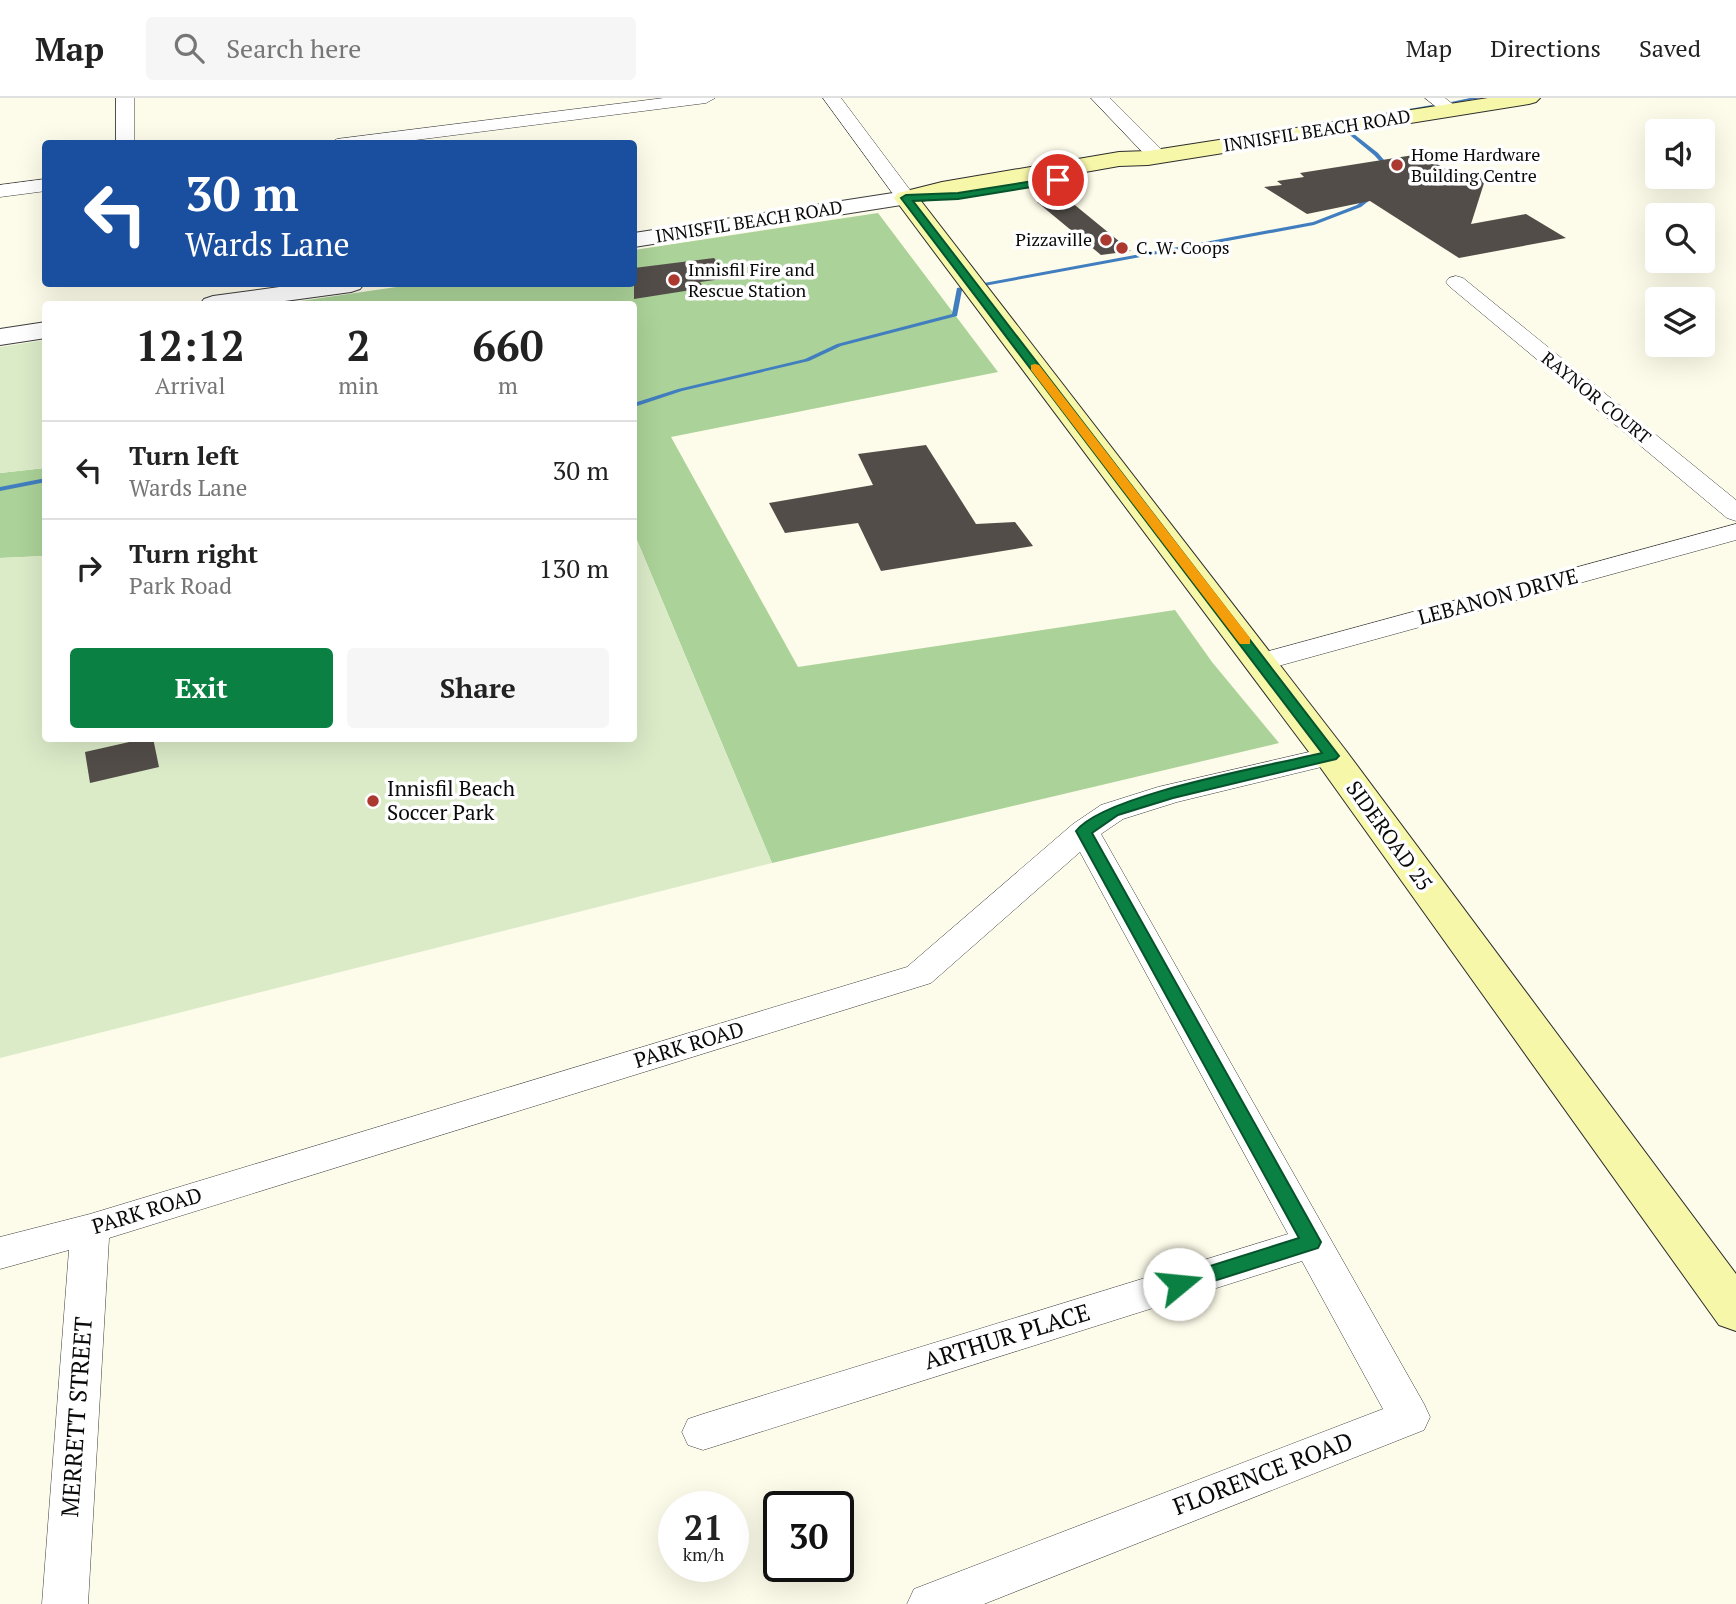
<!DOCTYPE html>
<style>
:root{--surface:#fff;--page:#f6f6f6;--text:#222;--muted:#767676;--line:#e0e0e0;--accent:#0b8043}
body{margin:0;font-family:"PT Serif",serif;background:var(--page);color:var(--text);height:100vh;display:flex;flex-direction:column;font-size:26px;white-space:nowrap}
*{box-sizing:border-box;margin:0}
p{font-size:23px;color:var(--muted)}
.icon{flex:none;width:38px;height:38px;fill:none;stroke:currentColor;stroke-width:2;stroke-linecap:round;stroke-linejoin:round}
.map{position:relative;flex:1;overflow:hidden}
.sheet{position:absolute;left:42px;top:203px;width:595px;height:441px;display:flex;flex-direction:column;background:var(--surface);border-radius:7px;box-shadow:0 7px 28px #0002}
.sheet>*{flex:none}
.hud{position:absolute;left:42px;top:42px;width:595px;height:147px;border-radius:7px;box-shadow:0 7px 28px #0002;background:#1a4fa0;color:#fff;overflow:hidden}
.tools{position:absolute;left:1645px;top:21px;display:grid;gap:14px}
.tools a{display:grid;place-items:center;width:70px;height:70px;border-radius:7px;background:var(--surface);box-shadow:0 7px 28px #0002;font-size:35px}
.speed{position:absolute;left:658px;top:1393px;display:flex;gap:14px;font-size:35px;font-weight:700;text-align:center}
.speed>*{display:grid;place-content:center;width:91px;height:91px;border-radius:50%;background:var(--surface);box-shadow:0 7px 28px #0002;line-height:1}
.speed small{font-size:18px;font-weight:400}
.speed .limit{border:4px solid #111;border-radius:10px;background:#fff;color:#111}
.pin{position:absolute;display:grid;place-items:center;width:60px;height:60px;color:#fff;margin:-30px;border:4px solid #fff;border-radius:50%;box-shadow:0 2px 7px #0007}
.me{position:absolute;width:77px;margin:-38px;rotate:73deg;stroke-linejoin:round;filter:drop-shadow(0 0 5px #0008)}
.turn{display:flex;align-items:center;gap:24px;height:147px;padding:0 28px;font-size:32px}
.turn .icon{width:91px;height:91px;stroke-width:2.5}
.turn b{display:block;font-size:49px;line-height:60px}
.eta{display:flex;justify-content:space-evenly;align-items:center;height:119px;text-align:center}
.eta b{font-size:42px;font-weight:700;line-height:49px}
.action{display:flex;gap:14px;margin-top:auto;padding:14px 28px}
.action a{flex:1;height:80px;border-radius:7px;background:var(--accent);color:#fff;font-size:28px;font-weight:700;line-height:80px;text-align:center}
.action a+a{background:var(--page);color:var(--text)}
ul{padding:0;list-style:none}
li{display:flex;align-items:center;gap:21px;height:98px;padding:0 28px;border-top:2px solid var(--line)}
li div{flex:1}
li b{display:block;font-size:26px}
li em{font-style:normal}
header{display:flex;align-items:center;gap:42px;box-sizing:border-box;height:98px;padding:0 35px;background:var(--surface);border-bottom:2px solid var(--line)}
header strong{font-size:33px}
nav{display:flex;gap:38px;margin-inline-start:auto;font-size:24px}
.search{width:490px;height:63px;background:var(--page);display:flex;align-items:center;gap:18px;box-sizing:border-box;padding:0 24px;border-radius:7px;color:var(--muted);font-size:26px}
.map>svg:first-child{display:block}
</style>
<header>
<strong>Map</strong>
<div class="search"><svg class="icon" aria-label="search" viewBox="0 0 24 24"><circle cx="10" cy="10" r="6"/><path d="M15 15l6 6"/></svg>Search here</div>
<nav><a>Map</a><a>Directions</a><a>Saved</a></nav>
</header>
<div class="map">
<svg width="1736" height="1506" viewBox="0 0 1736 1506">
<rect width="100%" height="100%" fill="#fdfbe9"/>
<path fill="#abd298" d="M878,115L998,274L671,339L798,569L1175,512L1212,564L1279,645L772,765L634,435V206H280L417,186H634V152Z
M45,370V458L0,460V375Z"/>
<path fill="#dbebc8" d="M45,242V370L0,375V249Z
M634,435L772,765L0,960V460L45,458L46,640H634Z"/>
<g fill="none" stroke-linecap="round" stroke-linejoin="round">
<path fill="#417ebf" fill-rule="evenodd" d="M1470,0H1481L1453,5L1451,4Z
M1432,7L1434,8V9L1340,25L1378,55L1390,69L1387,71L1374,57L1334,24Z
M1370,97L1375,98L1361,109L1314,127L962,192L957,218L841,248L809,263L682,293L634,309V305L678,291L805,261L837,246L952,216L957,190L1313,124L1357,107Z
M46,380V384L0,393V389Z"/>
</g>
<path fill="#524d48" d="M1420,56L1458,78L1472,75L1485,82L1471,126L1526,116L1566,140L1459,160L1370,103L1307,116L1264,89L1282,87L1277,83L1304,79L1300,75Z
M1065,99L1131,153L1101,157L1037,104Z
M714,160L729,180L700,184L704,190L634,201V170Z
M926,347L976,426L1015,424L1033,448L881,473L858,425L785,435L769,405L873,387L858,356Z
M147,640H153L159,669L90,685L85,654Z"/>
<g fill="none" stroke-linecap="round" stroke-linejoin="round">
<g stroke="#3d3d3d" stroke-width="1">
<path id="minor" d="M116,0H134V46H116Z
M664,0H715L706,5L384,46H328L337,41Z
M823,0H841L916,100L913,104H899Z
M1091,0H1110L1165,55L1167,59L1165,63H1151Z
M1425,0H1445L1459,11L1450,16L1444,15Z
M46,81V93L0,99V87Z
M1456,178L1463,180L1736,402V423L1727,420L1449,188L1446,184L1449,180Z
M1736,426V442L1271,570L1261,572L1251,570L1247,564L1251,558Z
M1331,649L1342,652L1346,658L1342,664L1177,704L1123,721L1101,736L1424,1306L1430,1319L1424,1332L984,1506H907L914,1491L1383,1311L1302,1163L703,1352L688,1347L682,1334L688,1321L703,1316L1288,1136L1080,754L931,885L109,1140L88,1506H42L69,1152L0,1171V1139L90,1116L907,869L1073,726L1101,707L1158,689Z"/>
</g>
<g stroke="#3d3d3d" stroke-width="2">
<path id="tertiary" d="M906,93L914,95L918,100L914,105L634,149V135Z
M301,186H364L360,191L351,194L263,206H200L204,201L213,198Z
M46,224V240L0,247V231Z"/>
</g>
<g stroke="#2c2c2c" stroke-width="2">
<path id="secondary" d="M1488,0H1540L1536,4L1529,6L1148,67L1119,68L921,103L1344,650L1736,1176V1233L1719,1227L1318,666L894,100L898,95L942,84L1119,54L1148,53Z"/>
</g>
<use href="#minor" fill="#fff" fill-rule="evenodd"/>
<use href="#tertiary" fill="#fff" fill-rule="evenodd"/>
<use href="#secondary" fill="#f7f7aa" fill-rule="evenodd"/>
</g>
<path fill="#0b8043" stroke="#07532c" stroke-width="2" d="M1058,79L1063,82L1062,84L958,101L913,103L1339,658L1336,661L1173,700L1118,717L1092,735L1321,1144L1318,1150L1179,1194L1172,1191L1169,1186L1172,1180L1299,1140L1076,733C1105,696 1270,668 1322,655L901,100L906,97L958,95Z"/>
<path fill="#f59e0b" d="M1035,266L1039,267L1250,540V546H1240L1031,272V267Z"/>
<g fill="#ac3930" stroke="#fff" stroke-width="2.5">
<circle cx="1397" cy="67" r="7"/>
<circle cx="1106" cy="142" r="7"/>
<circle cx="1122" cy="150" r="7"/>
<circle cx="674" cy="182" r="7"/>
<circle cx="373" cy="703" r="7"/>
</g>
<g text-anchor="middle" stroke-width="7" stroke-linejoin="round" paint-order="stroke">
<g font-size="18" fill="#0a0a0a" stroke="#fff">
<text transform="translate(1317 33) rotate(-9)" y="6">INNISFIL BEACH ROAD</text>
<text transform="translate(749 124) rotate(-9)" y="6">INNISFIL BEACH ROAD</text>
<text transform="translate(1596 300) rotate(39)" y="6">RAYNOR COURT</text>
</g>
<g font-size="18" fill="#0a0a0a" stroke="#fff" text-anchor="start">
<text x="1411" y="63">Home Hardware<tspan x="1411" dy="21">Building Centre</tspan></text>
<text x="1092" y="148" text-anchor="end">Pizzaville</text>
<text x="1136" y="156">C. W. Coops</text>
<text x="688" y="178">Innisfil Fire and<tspan x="688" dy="21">Rescue Station</tspan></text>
</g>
<g font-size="21" fill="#0a0a0a" stroke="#fff">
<text transform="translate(1498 499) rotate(-15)" y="7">LEBANON DRIVE</text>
<text transform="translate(1389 738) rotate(54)" y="7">SIDEROAD 25</text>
<text transform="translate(689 947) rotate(-17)" y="7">PARK ROAD</text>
<text transform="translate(147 1113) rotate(-17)" y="7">PARK ROAD</text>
</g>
<g font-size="21" fill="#0a0a0a" stroke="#fff" text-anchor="start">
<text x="387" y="698">Innisfil Beach<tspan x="387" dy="24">Soccer Park</tspan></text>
</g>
<g font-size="24" fill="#0a0a0a" stroke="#fff">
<text transform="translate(1007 1239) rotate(-17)" y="8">ARTHUR PLACE</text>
<text transform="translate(77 1319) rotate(-86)" y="8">MERRETT STREET</text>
<text transform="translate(1263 1376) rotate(-21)" y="8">FLORENCE ROAD</text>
</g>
</g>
</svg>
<div class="tools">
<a><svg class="icon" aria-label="sound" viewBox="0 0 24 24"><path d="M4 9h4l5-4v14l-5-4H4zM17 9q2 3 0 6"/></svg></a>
<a><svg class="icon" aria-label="search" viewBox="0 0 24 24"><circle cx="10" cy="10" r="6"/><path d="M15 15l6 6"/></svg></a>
<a><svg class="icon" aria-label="layers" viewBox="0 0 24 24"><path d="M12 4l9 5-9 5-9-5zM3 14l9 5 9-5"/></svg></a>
</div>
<div class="speed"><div>21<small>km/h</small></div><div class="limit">30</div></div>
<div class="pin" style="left:1058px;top:82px;background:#d93025"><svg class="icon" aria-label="arrive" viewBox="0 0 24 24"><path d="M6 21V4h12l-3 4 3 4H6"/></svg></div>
<svg class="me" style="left:1179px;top:1186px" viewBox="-20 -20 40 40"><circle r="19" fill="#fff"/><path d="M0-13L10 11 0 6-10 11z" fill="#0b8043"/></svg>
<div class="hud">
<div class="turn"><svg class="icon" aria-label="left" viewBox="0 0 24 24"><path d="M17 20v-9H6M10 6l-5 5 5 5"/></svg><div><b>30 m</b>Wards Lane</div></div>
</div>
<section class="sheet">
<div class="eta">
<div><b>12:12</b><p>Arrival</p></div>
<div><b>2</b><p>min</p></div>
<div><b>660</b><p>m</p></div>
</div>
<ul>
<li><svg class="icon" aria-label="left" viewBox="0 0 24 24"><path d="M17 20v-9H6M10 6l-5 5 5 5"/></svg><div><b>Turn left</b><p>Wards Lane</p></div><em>30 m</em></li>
<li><svg class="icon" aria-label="right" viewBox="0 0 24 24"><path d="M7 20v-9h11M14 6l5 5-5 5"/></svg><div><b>Turn right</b><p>Park Road</p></div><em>130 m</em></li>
</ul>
<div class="action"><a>Exit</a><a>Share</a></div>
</section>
</div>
